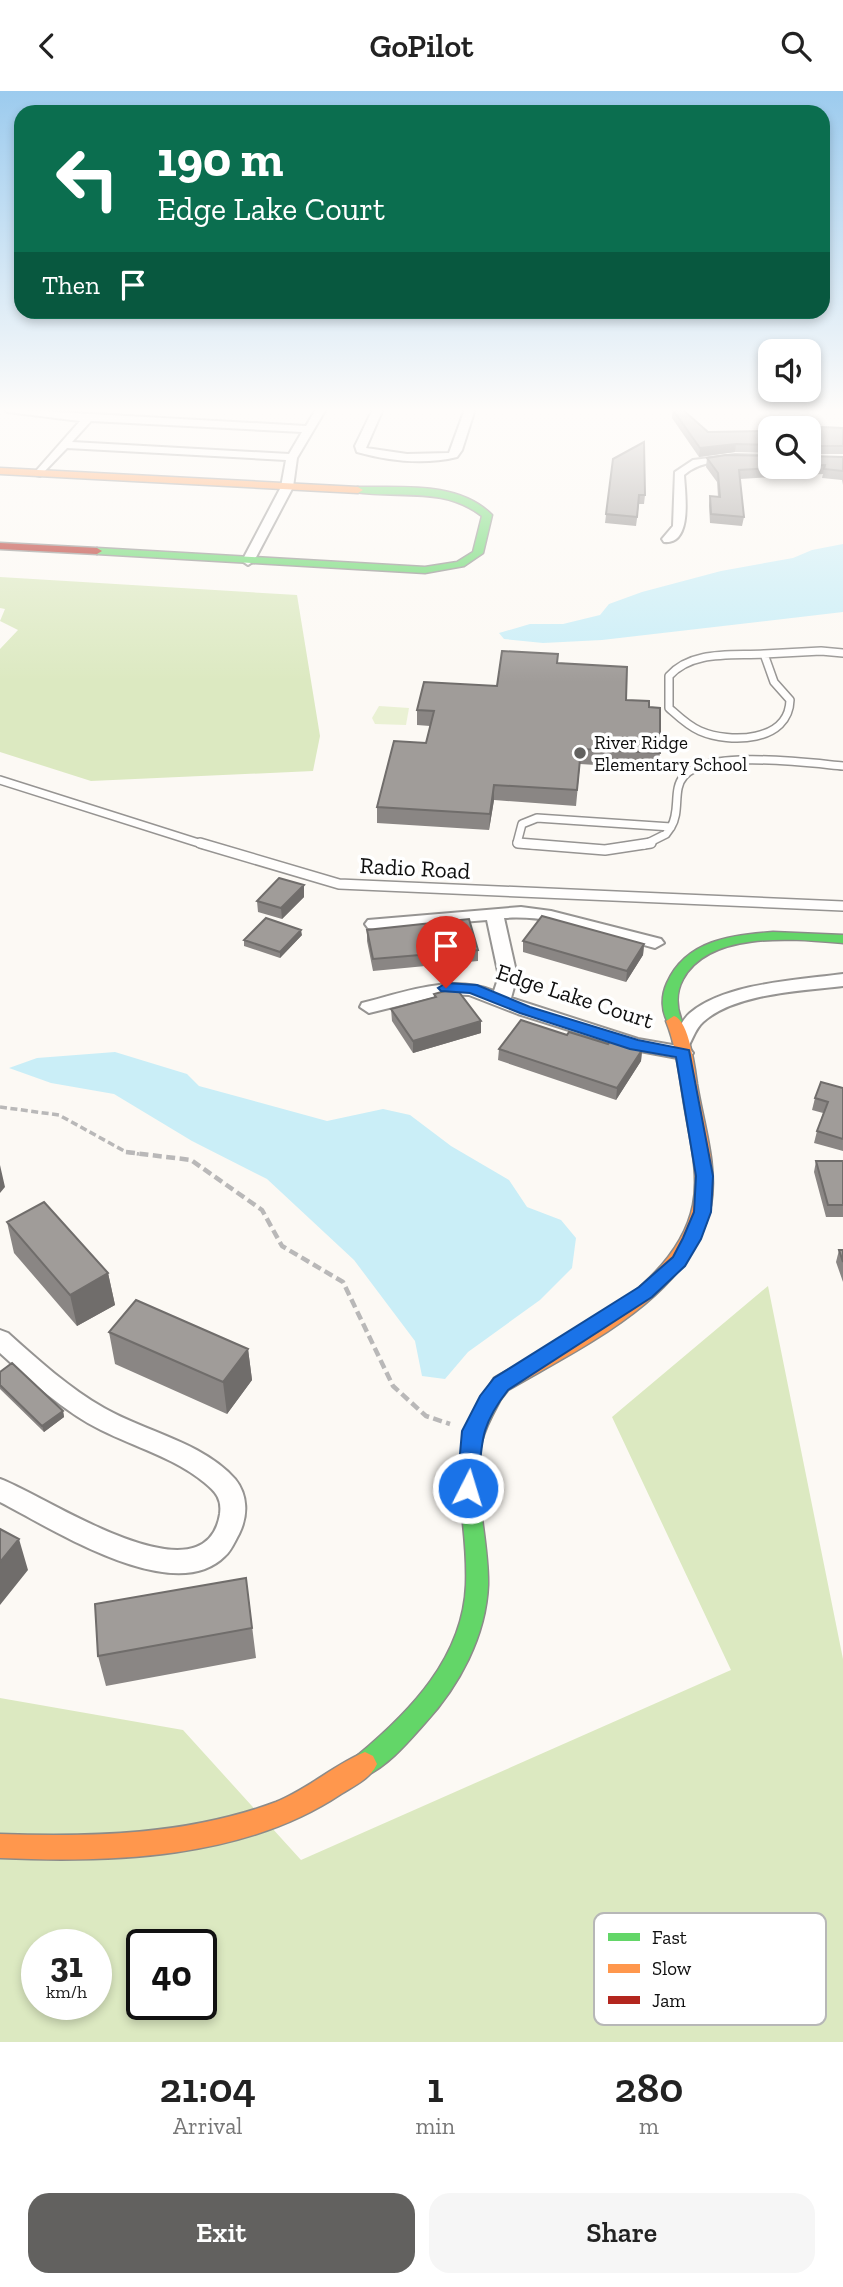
<!DOCTYPE html>
<style>
:root{--surface:#fff;--page:#f6f6f6;--text:#222;--muted:#767676;--accent:#62615f}
body{margin:0;font-family:"Zilla Slab",serif;background:var(--page);color:var(--text);height:100vh;display:flex;flex-direction:column;font-size:26px;white-space:nowrap}
*{box-sizing:border-box;margin:0}
p{font-size:23px;color:var(--muted)}
.icon{flex:none;width:38px;height:38px;fill:none;stroke:currentColor;stroke-width:2;stroke-linecap:round;stroke-linejoin:round}
.map{position:relative;height:1951px;overflow:hidden}
.details{display:flex;flex-direction:column;background:var(--surface);flex:1}
.details>*{flex:none}
.guide{position:absolute;left:14px;top:14px;width:816px;height:214px;border-radius:21px;box-shadow:0 4px 10px #0003;background:#0b6e4f;color:#fff;overflow:hidden}
.controls{position:absolute;left:758px;top:248px;display:grid;gap:14px}
.controls a{display:grid;place-items:center;width:63px;height:63px;border-radius:14px;background:var(--surface);box-shadow:0 4px 10px #0003;font-size:35px}
.speed{position:absolute;left:21px;top:1838px;display:flex;gap:14px;font-size:35px;font-weight:700;text-align:center}
.speed>*{display:grid;place-content:center;width:91px;height:91px;border-radius:50%;background:var(--surface);box-shadow:0 4px 10px #0003;line-height:1}
.speed small{font-size:18px;font-weight:400}
.speed .limit{border:4px solid #111;border-radius:10px;background:#fff;color:#111}
.pin{position:absolute;display:grid;place-items:center;width:60px;height:60px;color:#fff;margin:-72px -30px;border-radius:50% 50% 50% 0;rotate:-45deg;box-shadow:0 0 7px #0007}
.pin .icon{rotate:45deg}
.me{position:absolute;width:77px;margin:-38px;rotate:5deg;stroke-linejoin:round;filter:drop-shadow(0 0 5px #0008)}
.turn{display:flex;align-items:center;gap:24px;height:147px;padding:0 28px;font-size:32px}
.turn .icon{width:91px;height:91px;stroke-width:2.5}
.turn b{display:block;font-size:49px;line-height:60px}
.then{display:flex;align-items:center;height:66px;padding:0 28px;background:#0003;gap:14px;font-size:26px}
.eta{display:flex;justify-content:space-evenly;align-items:center;height:119px;text-align:center}
.eta b{font-size:42px;font-weight:600;line-height:49px}
.action{display:flex;gap:14px;margin-top:auto;padding:14px 28px}
.action a{flex:1;height:80px;border-radius:21px;background:var(--accent);color:#fff;font-size:28px;font-weight:600;line-height:80px;text-align:center}
.action a+a{background:var(--page);color:var(--text)}
header{display:flex;justify-content:space-between;align-items:center;height:91px;padding:0 28px;background:var(--surface);font-size:32px;font-weight:600}
.map>svg:first-child{display:block}
</style>
<header><svg class="icon" aria-label="back" viewBox="0 0 24 24"><path d="M15 5l-7 7 7 7"/></svg>GoPilot<svg class="icon" aria-label="search" viewBox="0 0 24 24"><circle cx="10" cy="10" r="6"/><path d="M15 15l6 6"/></svg></header>
<div class="map">
<svg width="843" height="1951" viewBox="0 0 843 1951">
<rect width="100%" height="100%" fill="#fcf9f4"/>
<path fill="#eaf1d4" d="M379,615L409,617L406,634L375,633L372,627Z"/>
<path fill="#dce9c1" fill-rule="evenodd" d="M0,486L297,504L320,645L313,680L91,690L0,661V558L18,539L0,530L5,518L0,517Z
M768,1195L843,1568V1951H0V1607L183,1639L301,1769L731,1579L612,1326ZM37,1853H96V1913H37ZM142,1853H201V1913H142Z"/>
<path fill="#caeef7" d="M843,453V521L602,549L543,552L504,548L499,542L530,533H563L600,524L609,513L642,501L721,480L793,467L812,459Z
M115,961L187,983L199,995L327,1030L383,1018L410,1024L451,1055L509,1089L527,1116L561,1129L576,1147L572,1177L540,1209L468,1261L445,1288L422,1285L415,1250L354,1169L267,1088L192,1050L114,1003L51,992L9,977L37,967Z"/>
<g fill="none" stroke-linecap="round" stroke-linejoin="round">
<g stroke="#969492" stroke-width="10">
<path id="lane-far1" d="M764,563L774,591L790,609C789,651 730,653 700,640C688,635 678,625 669,617V585C692,559 732,565 764,563Z
M764,563L821,560L843,562
M0,689L205,754
M671,736C681,720 672,698 684,685C707,658 809,672 843,675
M534,754L517,752L522,733L537,727L671,736
M644,754L666,743L671,736"/>
</g>
<g stroke="#969492" stroke-width="12">
<path id="lane" d="M200,752L339,793L843,815
M518,752L605,759L651,752"/>
</g>
<g stroke="#969492" stroke-width="4">
<path id="street" d="M3,318L306,335L316,318H326L297,367L293,396L254,470L248,474L242,470L281,396L286,369L67,357L40,385L36,384V380L80,330L8,321ZM91,330L302,341L289,363L72,351Z
M373,318H383L366,357L407,363L449,362L465,318H475L462,359L457,366C424,374 389,370 357,361L355,355Z
M735,364L770,365V371C742,371 707,364 684,384C685,402 693,454 664,451L662,448L673,435L675,381L693,369Z
M521,816L551,820L661,848L664,852L655,857C607,845 555,823 504,827L517,885L511,907L638,948L678,955L673,950C677,941 682,929 690,922C726,892 798,889 843,883V895C802,900 735,902 703,931C696,937 693,947 689,954L683,956L690,958L693,962L690,966L683,968L629,958L518,923L469,904L446,903L369,922L360,916L362,912C406,901 450,883 494,900L499,885L487,829L374,838L368,837L365,833L368,829Z
M0,1239L8,1242C38,1269 69,1297 104,1317C146,1341 202,1351 235,1388C248,1404 248,1425 239,1443C235,1450 231,1460 225,1465C174,1517 51,1437 0,1411V1388C43,1403 205,1515 220,1423C222,1408 216,1401 205,1392C175,1367 135,1356 101,1339C63,1320 31,1290 0,1262Z"/>
</g>
<g stroke="#8c8b89" stroke-width="3">
<path id="fast" d="M358,396C402,397 458,390 492,424L483,462L464,475L425,482L97,463L92,460L97,457L425,476L457,471L473,461L482,425C443,395 400,408 355,401V397Z
M773,841L843,844V852C795,848 710,839 683,888C676,901 676,916 682,930L679,933H669C661,921 661,905 667,892C686,849 732,844 773,841Z
M492,1298L499,1300L502,1306C494,1321 486,1334 482,1350C471,1397 489,1446 488,1494C486,1545 459,1595 425,1632C408,1651 388,1675 365,1685L357,1681L353,1673L357,1665C410,1621 463,1567 466,1494C469,1414 440,1379 485,1300Z"/>
</g>
<g stroke="#8c8b89" stroke-width="3">
<path id="slow" d="M0,377L358,396L363,399L358,402L0,383Z
M674,925C689,929 695,978 697,993C703,1031 718,1075 711,1114C692,1206 581,1256 508,1299C501,1308 498,1316 485,1312L482,1306L494,1287C562,1248 676,1198 693,1114C699,1085 691,1053 686,1024C680,992 678,960 666,930Z
M365,1661L373,1665L377,1673C371,1687 354,1695 341,1703C244,1768 112,1772 0,1767V1743C93,1746 187,1744 276,1711C308,1698 334,1674 365,1661Z"/>
</g>
<g stroke="#8c8b89" stroke-width="3">
<path id="jam" d="M0,452L97,457L102,460L97,463L0,458Z"/>
</g>
<path stroke="#b9b8b8" stroke-width="3.5" stroke-dasharray="7 3.5" stroke-linecap="butt" d="M0,1016L59,1024L126,1061L139,1063"/>
<path stroke="#b9b8b8" stroke-width="4.5" stroke-dasharray="9 4.5" stroke-linecap="butt" d="M126,1061L191,1069L262,1119L282,1155L343,1191L393,1295L426,1325L450,1333"/>
<use href="#lane-far1" stroke="#fffefd" stroke-width="7"/>
<use href="#lane" stroke="#fffefd" stroke-width="9"/>
<use href="#street" fill="#fffefd" fill-rule="evenodd"/>
<use href="#fast" fill="#63d668" fill-rule="evenodd"/>
<use href="#slow" fill="#ff974d" fill-rule="evenodd"/>
<use href="#jam" fill="#b3261e" fill-rule="evenodd"/>
</g>
<path fill="#8a8684" d="M673,319L708,341L770,340V362L735,361L699,366L672,327Z
M843,337V363H809V365L843,366V394L842,389L822,387L823,383L740,388L744,426L742,435L710,432L709,414L710,405L718,406L717,391L706,376L707,367L770,376H808V338Z
M613,368L645,404L644,413H639L636,435L605,432Z
M558,572L626,609L649,616L660,662L658,678L580,673L576,715L494,709L489,739L377,732V716L426,652L430,635L417,634V619L497,595Z
M304,794V806L282,828L258,821L257,810Z
M367,839L478,859V870L373,880L367,850Z
M302,844L280,867L244,855V849Z
M523,850L644,853L643,864L626,891L523,861Z
M434,903L481,930V942L413,962L392,930L391,918L434,907Z
M567,944L608,953L642,959L641,970L616,1009L498,969L499,958Z
M843,997V1060L814,1052L817,1040L823,1022L812,1019L815,1007Z
M816,1070H843V1126H826L814,1081Z
M7,1131L108,1182L115,1214L77,1235L14,1162Z
M839,1159H843V1191L836,1171Z
M109,1241L248,1258L252,1289L227,1323L115,1273Z
M0,1281L63,1320L64,1326L44,1341L0,1298Z
M246,1487L256,1567L106,1595L98,1565Z"/>
<path fill="#706d6b" d="M736,353L735,361L699,366L700,357Z
M494,694V709L489,739L490,723Z
M304,794V806L282,828L281,817Z
M301,839L302,844L280,867V861Z
M644,853L643,864L626,891L627,880Z
M481,930V942L413,962V950Z
M642,959L641,970L616,1009L617,997Z
M0,1074L5,1096L0,1102Z
M108,1182L115,1214L77,1235L70,1204Z
M248,1258L252,1289L227,1323L223,1291Z
M63,1320L64,1326L44,1341L42,1335Z
M19,1448L28,1479L0,1514V1471Z"/>
<path fill="#a09c99" stroke="#706d6b" stroke-width="2" d="M674,318H682L708,341L770,340V354L736,353L700,357L673,319Z
M823,336L843,337V355H808V338H803V337Z
M644,351L645,404H639L637,426L606,423L613,368Z
M808,360L809,365L843,366V380L824,378L825,374L808,375Z
M726,364L770,365V376H790L739,379L744,426L711,423L710,405L720,406L718,382L707,367Z
M502,560L558,563L557,572L627,576L626,609L649,610V616L660,617V662L581,658L577,699L494,694L490,723L377,716L394,650L426,652L434,620L417,619L424,591L497,595Z
M279,787L304,794L281,817L257,810Z
M542,825L644,853L627,880L523,850Z
M266,827L301,839L280,861L244,849Z
M469,828L478,859L373,868L367,839Z
M456,897L481,930L413,950L391,918L436,906L434,903Z
M521,929L567,944L569,941L608,953L611,949L642,959L617,997L499,958Z
M821,991L843,997V1048L817,1040L828,1011L815,1007Z
M816,1070H843V1114H828Z
M44,1111L108,1182L70,1204L7,1131Z
M839,1159H843V1171Z
M136,1209L248,1258L223,1291L109,1241Z
M12,1272L63,1320L42,1335L0,1294V1281Z
M0,1438L19,1448L0,1471Z
M246,1487L252,1537L98,1565L95,1513Z"/>
<linearGradient id="sky" x2="0" y2="1"><stop stop-color="#9ccbee"/><stop offset="0.54" stop-color="#fefcfa"/><stop offset="1" stop-color="#fefcfa" stop-opacity="0"/></linearGradient>
<rect width="843" height="591" fill="url(#sky)"/>
<path fill="#1a73e8" stroke="#114b97" stroke-width="2" d="M446,892L477,894L530,916L638,949L689,959L713,1085L711,1121L701,1148L685,1175L652,1206L508,1299C479,1336 482,1352 478,1397L475,1403L468,1406L460,1403L457,1397L462,1340L480,1305L494,1287L639,1196L673,1166L683,1147L694,1121L696,1085L676,966L630,958L520,922L470,902L441,900L438,897Z"/>
<circle fill="#62615f" stroke="#fff" stroke-width="2.5" cx="580" cy="662" r="7"/>
<g text-anchor="middle" stroke-width="7" stroke-linejoin="round" paint-order="stroke">
<g font-size="19" fill="#0f0f0f" stroke="#fff" text-anchor="start">
<text x="594" y="658">River Ridge<tspan x="594" dy="22">Elementary School</tspan></text>
</g>
<g font-size="23" fill="#0f0f0f" stroke="#fff">
<text transform="translate(415 777) rotate(3)" y="8">Radio Road</text>
<text transform="translate(575 905) rotate(18)" y="8">Edge Lake Court</text>
</g>
</g>
<rect x="594" y="1822" width="232" height="112" rx="10" fill="#fff" stroke="#b7b7b7" stroke-width="2"/>
<rect x="608" y="1842" width="32" height="8" fill="#63d668"/>
<rect x="608" y="1873" width="32" height="9" fill="#ff974d"/>
<rect x="608" y="1905" width="32" height="8" fill="#b3261e"/>
<g font-size="19" fill="#0f0f0f">
<text x="652" y="1853">Fast</text>
<text x="652" y="1884">Slow</text>
<text x="652" y="1916">Jam</text>
</g>
</svg>
<div class="controls">
<a><svg class="icon" aria-label="sound" viewBox="0 0 24 24"><path d="M4 9h4l5-4v14l-5-4H4zM17 9q2 3 0 6"/></svg></a>
<a><svg class="icon" aria-label="search" viewBox="0 0 24 24"><circle cx="10" cy="10" r="6"/><path d="M15 15l6 6"/></svg></a>
</div>
<div class="speed"><div>31<small>km/h</small></div><div class="limit">40</div></div>
<div class="pin" style="left:446px;top:897px;background:#d93025"><svg class="icon" aria-label="arrive" viewBox="0 0 24 24"><path d="M6 21V4h12l-3 4 3 4H6"/></svg></div>
<svg class="me" style="left:468px;top:1397px" viewBox="-20 -20 40 40"><circle r="17" fill="#1a73e8" stroke="#fff" stroke-width="3"/><path d="M0-11L8 9 0 5-8 9z" fill="#fff"/></svg>
<div class="guide">
<div class="turn"><svg class="icon" aria-label="left" viewBox="0 0 24 24"><path d="M17 20v-9H6M10 6l-5 5 5 5"/></svg><div><b>190 m</b>Edge Lake Court</div></div>
<div class="then">Then<svg class="icon" aria-label="arrive" viewBox="0 0 24 24"><path d="M6 21V4h12l-3 4 3 4H6"/></svg></div>
</div>
</div>
<section class="details">
<div class="eta">
<div><b>21:04</b><p>Arrival</p></div>
<div><b>1</b><p>min</p></div>
<div><b>280</b><p>m</p></div>
</div>
<div class="action"><a>Exit</a><a>Share</a></div>
</section>
